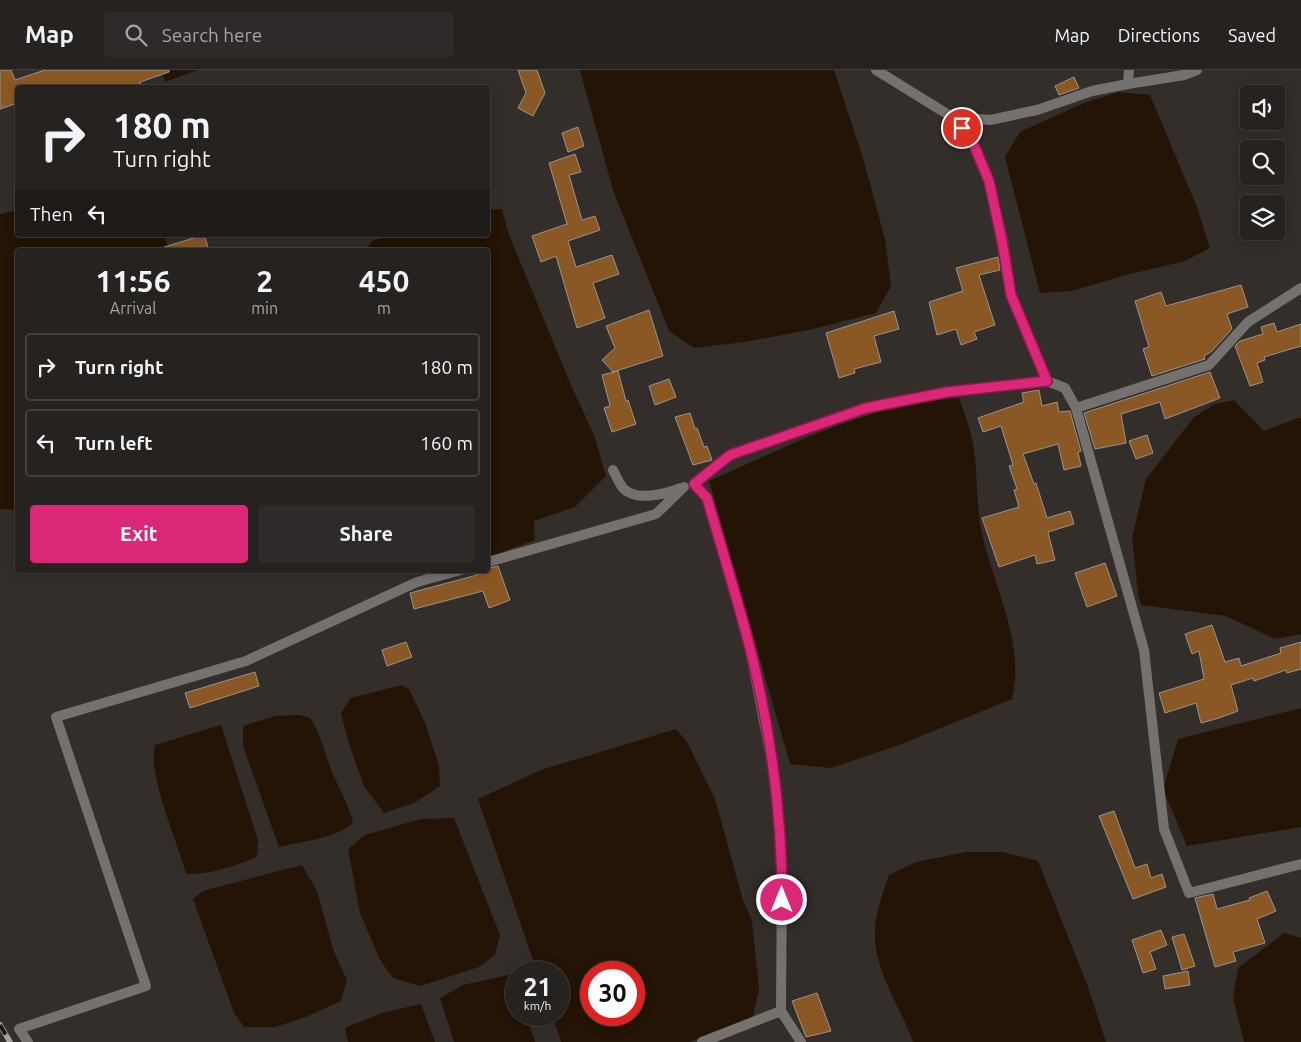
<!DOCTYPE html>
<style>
:root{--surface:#262220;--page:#2e2a29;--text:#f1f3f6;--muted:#a4a4a5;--line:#423f3e;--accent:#db2777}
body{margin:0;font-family:Ubuntu,sans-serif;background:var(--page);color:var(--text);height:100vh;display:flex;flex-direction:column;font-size:19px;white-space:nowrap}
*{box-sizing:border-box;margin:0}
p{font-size:16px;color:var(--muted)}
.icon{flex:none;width:28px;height:28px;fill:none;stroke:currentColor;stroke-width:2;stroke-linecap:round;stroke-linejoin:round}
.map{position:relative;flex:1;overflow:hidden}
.panel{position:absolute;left:15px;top:178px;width:475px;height:325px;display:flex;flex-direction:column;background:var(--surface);border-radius:5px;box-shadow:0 2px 12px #0003,0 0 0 1px var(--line)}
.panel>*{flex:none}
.banner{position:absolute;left:15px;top:15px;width:475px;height:152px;border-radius:5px;box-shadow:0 2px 12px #0003,0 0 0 1px var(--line);background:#262220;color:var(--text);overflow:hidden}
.controls{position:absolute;left:1240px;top:15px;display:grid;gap:10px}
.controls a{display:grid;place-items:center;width:45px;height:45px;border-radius:5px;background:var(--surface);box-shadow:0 2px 12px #0003,0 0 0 1px var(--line);font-size:25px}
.speed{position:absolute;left:505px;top:891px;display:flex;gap:10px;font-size:25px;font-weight:700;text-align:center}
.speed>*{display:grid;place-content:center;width:65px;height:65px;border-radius:50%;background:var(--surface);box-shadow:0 2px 12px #0003,0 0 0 1px var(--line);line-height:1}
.speed small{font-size:12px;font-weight:400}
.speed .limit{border:8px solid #d22;background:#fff;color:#111}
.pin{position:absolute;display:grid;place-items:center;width:42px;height:42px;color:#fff;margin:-21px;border:2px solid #fff;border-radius:50%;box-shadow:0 1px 5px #0007}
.me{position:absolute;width:55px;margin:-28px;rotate:0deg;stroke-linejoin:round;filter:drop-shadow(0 0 4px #0008)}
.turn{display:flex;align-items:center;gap:18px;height:105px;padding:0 15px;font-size:22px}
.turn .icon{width:65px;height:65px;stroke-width:2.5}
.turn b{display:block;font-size:35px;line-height:42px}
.then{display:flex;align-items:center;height:48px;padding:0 15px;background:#0003;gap:10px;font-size:19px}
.eta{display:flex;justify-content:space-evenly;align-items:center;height:85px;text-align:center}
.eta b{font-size:30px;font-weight:700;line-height:35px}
.button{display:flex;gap:10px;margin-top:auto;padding:10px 15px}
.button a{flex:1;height:58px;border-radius:5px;background:var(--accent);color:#fff;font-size:20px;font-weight:700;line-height:58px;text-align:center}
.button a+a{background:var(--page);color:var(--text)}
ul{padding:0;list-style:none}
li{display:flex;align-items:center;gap:15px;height:68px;margin:0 10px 8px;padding:0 5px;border:2px solid var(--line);border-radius:5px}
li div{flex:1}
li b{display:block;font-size:19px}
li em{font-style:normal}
header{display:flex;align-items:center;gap:30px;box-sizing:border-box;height:70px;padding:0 25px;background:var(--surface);border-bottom:1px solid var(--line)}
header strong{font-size:24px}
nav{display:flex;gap:28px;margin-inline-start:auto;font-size:18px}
.search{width:350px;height:45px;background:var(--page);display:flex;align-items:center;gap:12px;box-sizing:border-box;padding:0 18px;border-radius:5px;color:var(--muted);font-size:19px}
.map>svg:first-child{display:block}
</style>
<header>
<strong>Map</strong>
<div class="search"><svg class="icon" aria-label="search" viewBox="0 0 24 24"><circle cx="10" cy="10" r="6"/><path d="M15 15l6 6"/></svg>Search here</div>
<nav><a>Map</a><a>Directions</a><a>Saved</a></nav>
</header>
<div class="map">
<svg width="1301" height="972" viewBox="0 0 1301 972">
<rect width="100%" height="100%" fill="#332e2a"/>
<path fill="#241405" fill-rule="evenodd" d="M161,0H198L165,12Z
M580,0H834L863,88L885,169L891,216L876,243L809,260L744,272L694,278L669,261L613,120Z
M1119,22L1150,25L1197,137L1210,178L1185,191L1122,206L1072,221L1040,223L1005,87L1020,62L1084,33Z
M502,139L508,162L570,313L594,365L606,406L575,437L534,451L535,470L488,487V180H366L372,171L388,165H488V140Z
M17,140L18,165H164L169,180H18L17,440L0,439V144Z
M959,328C963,339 967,350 970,361C979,392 975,427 981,459C992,515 1026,571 1012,629L899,675L831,698L790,694L709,411C789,376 870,333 959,328Z
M1234,330L1264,361L1301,347V564L1275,569L1226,546L1141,535L1138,523L1132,468L1146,409L1194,347L1215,334Z
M402,615L409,619L426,655L439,696L440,716L414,733L384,743L364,716L349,674L341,643L351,628Z
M1301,638V757L1187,776L1163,719L1178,669Z
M299,645L310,648C321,664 324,681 331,699C338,718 348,732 353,753C334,769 303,771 279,777L243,676V656L275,646Z
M221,655L258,770L257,787C234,796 212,804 186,804C178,772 147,705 155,675Z
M676,659L687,672L715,729L743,830L752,850L759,919L752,951L688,972H561L552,945H559V902H537L478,729L541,700ZM591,902H634V945H591Z
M454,748L500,865L495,885L479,897L420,916L393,908L380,890L360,843L348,779L365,765L421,749Z
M966,782H1003L1038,791L1088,917L1106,972H913C901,938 873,898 875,862C875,843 883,823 889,805L916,792Z
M302,795L317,821L334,882L347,910L341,931L306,947L275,957H244L234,943L193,829L203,821Z
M1284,863L1301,868V972H1244L1233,928L1238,898Z
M514,904L516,912V945H526L535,972H454L440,928L463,915Z
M421,934L435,972H348L345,958L382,943Z"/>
<path fill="#8a5825" stroke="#9a948f" d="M0,0H11L15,10L45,0H169V2L140,12L142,18H18V33L0,39Z
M518,0H537L545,23L533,46L518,38L526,23Z
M1074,7L1079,18L1059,25L1055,16Z
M578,57L584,76L568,82L562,63Z
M575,84L581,102L569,105L582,150L595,146L600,160L568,171L576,197L612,185L619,204L593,213L605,248L577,258L556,186L541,192L532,166L567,154L549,93Z
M204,165L209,180H164V177Z
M998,187L1000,200L979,205L995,255L974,262L977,269L961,275L956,259L937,265L929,232L963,221L956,198Z
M1241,215L1248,237L1227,244L1232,259L1211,282L1204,286L1205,289L1152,306L1143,279L1149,277L1135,231L1161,222L1166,236Z
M649,240L663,286L613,302L602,290L615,278L606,256Z
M894,241L899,259L874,266L881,292L854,299L855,303L839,308L826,263Z
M1274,253L1277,262L1301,254V276L1264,287L1265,290L1257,293L1263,312L1250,316L1235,276L1240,271L1263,264L1261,257Z
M618,301L626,331L628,330L636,354L612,362L604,338L610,336L602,305Z
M1210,302L1220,328L1165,349L1160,332L1121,344L1126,373L1095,379L1084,343Z
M669,309L676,327L655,335L649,316Z
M1039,320L1042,336L1057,332L1059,342L1070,341L1081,381L1078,382L1081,396L1064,400L1058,374L1023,384L1034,414L1036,413L1047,448L1070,441L1074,454L1048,462L1055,490L1037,494L1035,485L999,497L982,448L1019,437L1014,420L1017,419L1009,396L1013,395L1001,356L983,362L978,348L1024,332L1022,323Z
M690,343L695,359L697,358L704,377L707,376L712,390L693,395L675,347Z
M1147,365L1153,383L1136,389L1129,371Z
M1105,493L1117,526L1087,537L1075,503Z
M498,496L510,530L489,538L483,521L414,539L410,523L477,505L476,501Z
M1212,555L1225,592L1239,588L1241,596L1281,583L1280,578L1301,572V599L1287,603L1286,600L1254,611L1253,608L1231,615L1238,641L1219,648L1201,653L1196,633L1165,643L1159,623L1204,609L1199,581L1192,584L1185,564Z
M406,572L412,587L387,596L382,580Z
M255,602L259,616L190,638L185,623Z
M1114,741L1135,798L1147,794L1151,808L1162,804L1166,817L1133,829L1099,746Z
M1267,821L1276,841L1257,849L1265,873L1233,882L1236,891L1215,897L1195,828L1213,824L1217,839L1250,830L1249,828Z
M1161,860L1167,875L1150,882L1156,899L1143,903L1132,870Z
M1184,864L1195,896L1182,900L1172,867Z
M1188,901L1190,915L1165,919L1163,906Z
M817,923L831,961L806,967L792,931Z"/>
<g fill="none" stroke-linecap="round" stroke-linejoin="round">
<path stroke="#74716f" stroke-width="10" d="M876,0L952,47L990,50L1037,40L1092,21L1128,14L1129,0
M1128,14L1184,5L1197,0
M952,47L971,68L989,111L1003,171L1011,225L1047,311
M1076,338L1144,580L1164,759L1189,823L1301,794
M613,400C616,406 619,413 623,418C635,432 666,424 681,418
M488,492L656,444L684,417
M781,941L782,792L775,708L747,564L707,428L694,414L731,385L866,338L947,322L1047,311L1065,318L1076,338L1209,295L1248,252L1301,218
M28,972L19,959L146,916L56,647L246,591L417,512L461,500
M702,972L781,941L801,972"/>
<g stroke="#a6a39f" stroke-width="5.5">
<path id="rail" d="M0,955L10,972"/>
</g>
<use href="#rail" stroke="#191715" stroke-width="4" stroke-dasharray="11" stroke-linecap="butt"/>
</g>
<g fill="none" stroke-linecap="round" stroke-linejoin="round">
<g stroke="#8e194d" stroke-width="12">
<path id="route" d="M782,830C782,740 769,649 746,563C734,518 720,473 707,428L694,414L730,385L866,338L947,322L1047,311L1011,225L1002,171L989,111L971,68L962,58"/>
</g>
<use href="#route" stroke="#db2777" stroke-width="9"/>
</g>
</svg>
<div class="controls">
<a><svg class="icon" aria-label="sound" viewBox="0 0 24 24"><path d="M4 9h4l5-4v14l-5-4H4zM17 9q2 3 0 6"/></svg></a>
<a><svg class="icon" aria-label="search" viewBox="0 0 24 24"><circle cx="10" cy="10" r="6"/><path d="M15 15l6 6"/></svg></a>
<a><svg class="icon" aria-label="layers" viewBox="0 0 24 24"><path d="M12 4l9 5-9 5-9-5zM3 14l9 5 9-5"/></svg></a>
</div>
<div class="speed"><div>21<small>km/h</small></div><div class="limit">30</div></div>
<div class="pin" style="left:962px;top:58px;background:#d93025"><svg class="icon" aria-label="arrive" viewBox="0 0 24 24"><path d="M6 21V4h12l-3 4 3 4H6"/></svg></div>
<svg class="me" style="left:782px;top:830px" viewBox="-20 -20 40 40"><circle r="17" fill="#db2777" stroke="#fff" stroke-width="3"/><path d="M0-11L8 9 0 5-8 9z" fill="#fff"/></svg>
<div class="banner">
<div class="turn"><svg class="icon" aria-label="right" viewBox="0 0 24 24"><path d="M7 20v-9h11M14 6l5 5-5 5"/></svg><div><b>180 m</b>Turn right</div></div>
<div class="then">Then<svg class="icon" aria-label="left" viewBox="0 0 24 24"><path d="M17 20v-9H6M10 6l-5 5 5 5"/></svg></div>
</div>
<section class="panel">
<div class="eta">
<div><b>11:56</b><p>Arrival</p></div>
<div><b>2</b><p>min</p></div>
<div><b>450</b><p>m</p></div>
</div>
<ul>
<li><svg class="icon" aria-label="right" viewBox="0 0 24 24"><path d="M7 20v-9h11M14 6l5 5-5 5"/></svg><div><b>Turn right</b></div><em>180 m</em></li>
<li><svg class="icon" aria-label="left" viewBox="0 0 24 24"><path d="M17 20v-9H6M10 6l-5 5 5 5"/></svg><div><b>Turn left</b></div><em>160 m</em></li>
</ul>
<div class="button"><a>Exit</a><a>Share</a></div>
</section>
</div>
